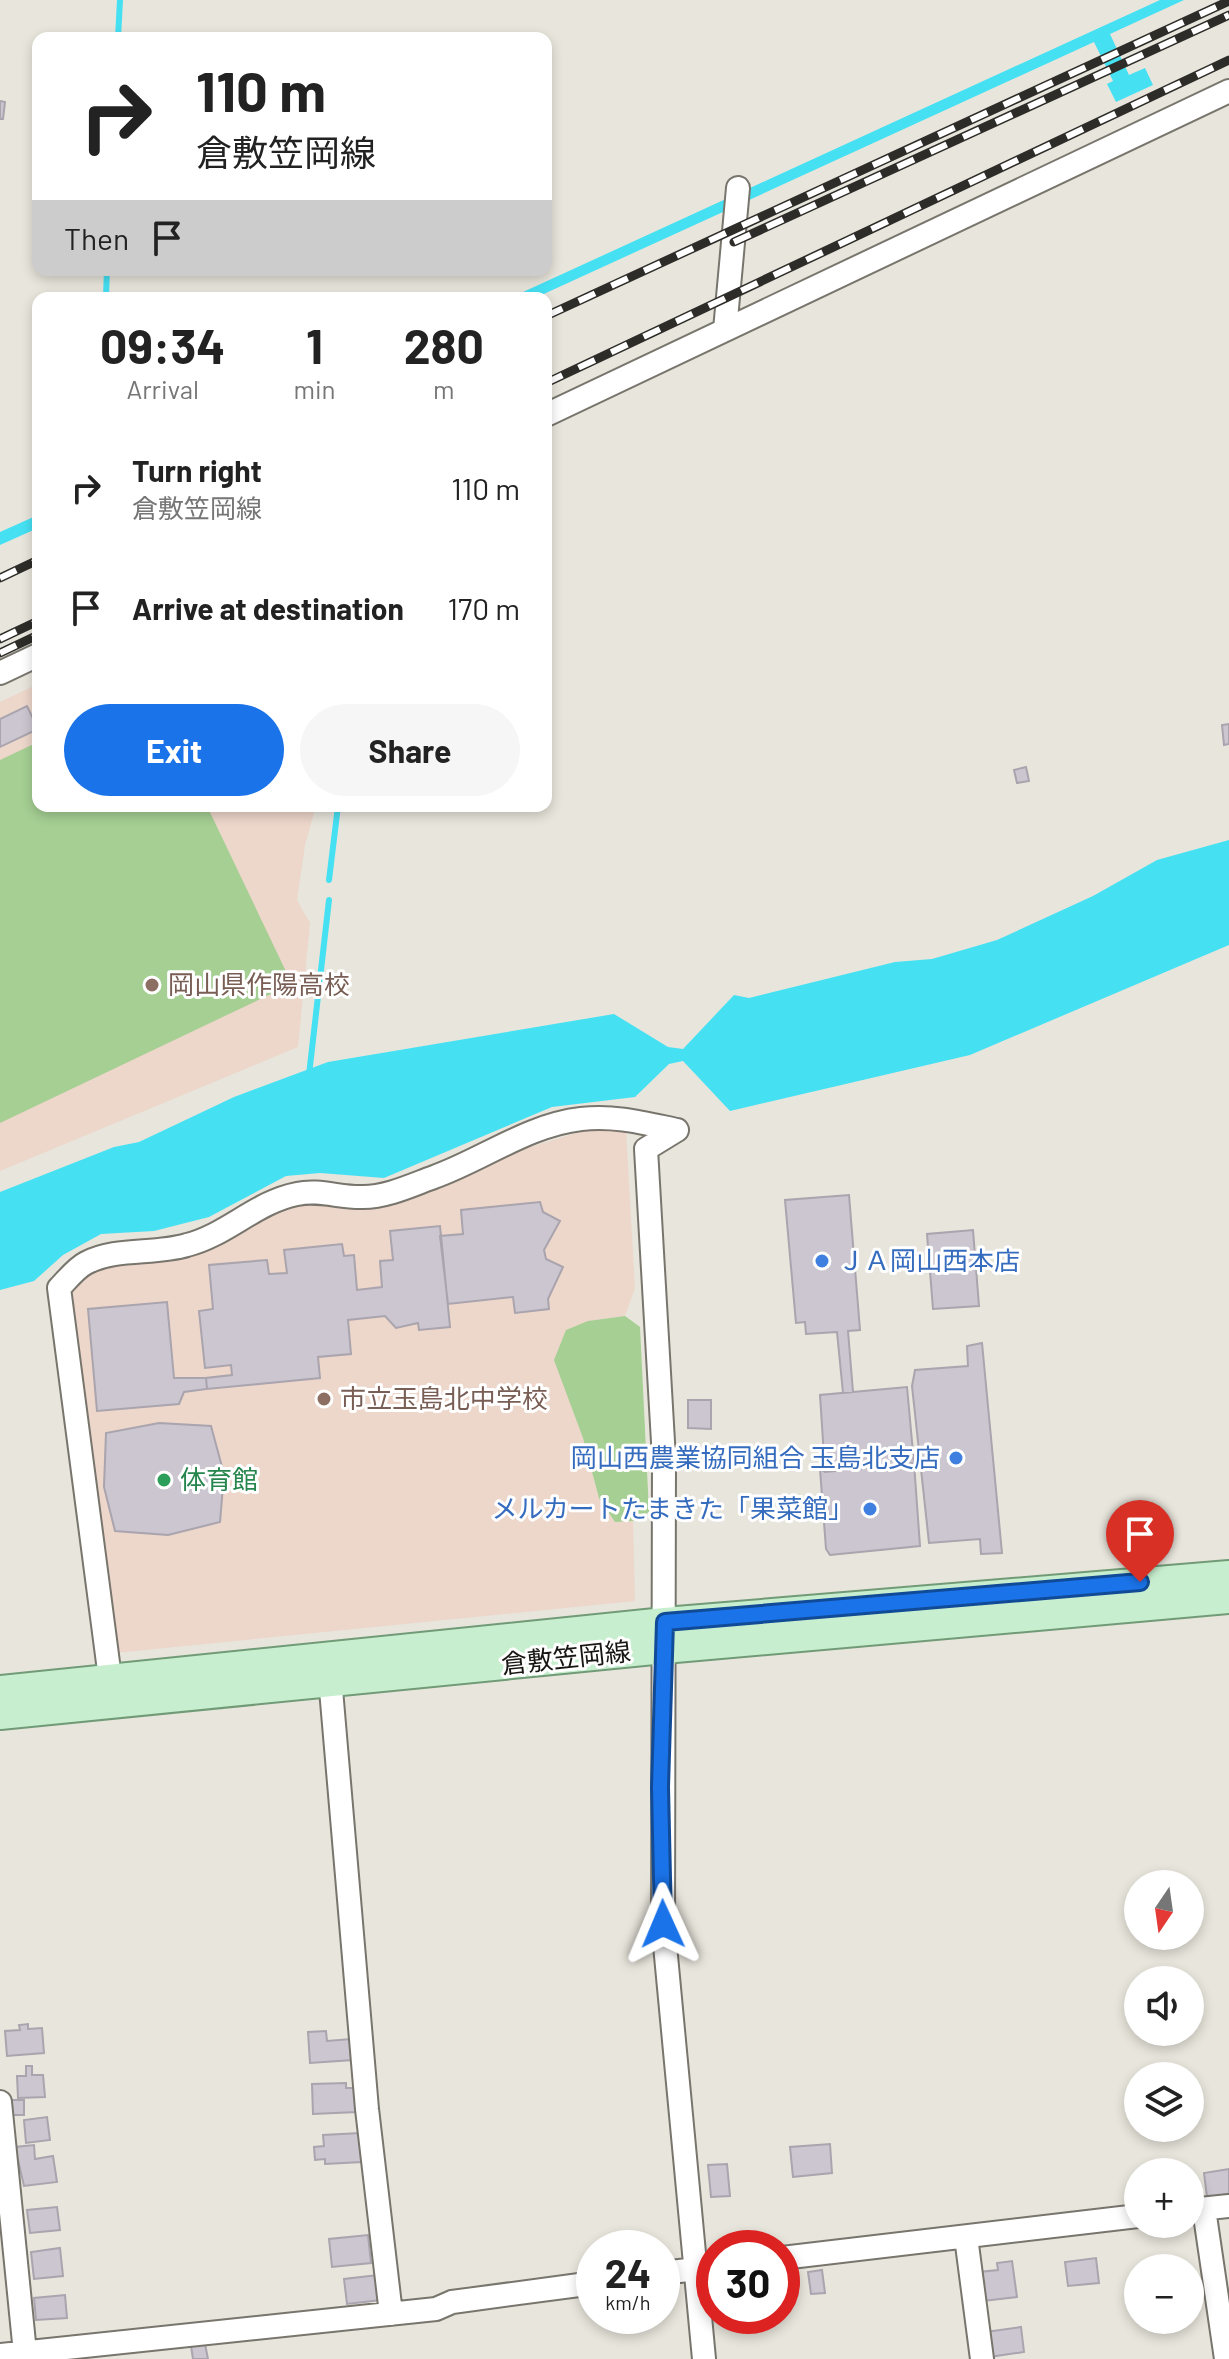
<!DOCTYPE html>
<meta charset="utf-8">
<style>
:root{--surface:#fff;--page:#f6f6f6;--text:#222;--muted:#767676;--accent:#1a73e8}
body{margin:0;font-family:Barlow,"Noto Sans JP",sans-serif;background:var(--page);color:var(--text);height:100vh;display:flex;flex-direction:column;font-size:30px;white-space:nowrap}
*{box-sizing:border-box;margin:0}
p{font-size:26px;color:var(--muted)}
.icon{flex:none;width:44px;height:44px;fill:none;stroke:currentColor;stroke-width:2;stroke-linecap:round;stroke-linejoin:round}
.map{position:relative;flex:1;overflow:hidden}
.details{position:absolute;left:32px;top:292px;width:520px;height:520px;display:flex;flex-direction:column;background:var(--surface);border-radius:16px;box-shadow:0 4px 12px #0003}
.details>*{flex:none}
.banner{position:absolute;left:32px;top:32px;width:520px;height:244px;border-radius:16px;box-shadow:0 4px 12px #0003;background:#fff;color:var(--text);overflow:hidden}
.needle{width:52px;rotate:193deg}
.buttons{position:absolute;left:1124px;top:1870px;display:grid;gap:16px}
.buttons a{display:grid;place-items:center;width:80px;height:80px;border-radius:50%;background:var(--surface);box-shadow:0 4px 12px #0003;font-size:40px}
.speed{position:absolute;left:576px;top:2230px;display:flex;gap:16px;font-size:40px;font-weight:700;text-align:center}
.speed>*{display:grid;place-content:center;width:104px;height:104px;border-radius:50%;background:var(--surface);box-shadow:0 4px 12px #0003;line-height:1}
.speed small{font-size:20px;font-weight:400}
.speed .limit{border:12px solid #d22;background:#fff;color:#111}
.pin{position:absolute;display:grid;place-items:center;width:68px;height:68px;color:#fff;margin:-82px -34px;border-radius:50% 50% 50% 0;rotate:-45deg;box-shadow:0 0 8px #0007}
.pin .icon{rotate:45deg}
.me{position:absolute;width:88px;margin:-44px;rotate:359deg;stroke-linejoin:round;filter:drop-shadow(0 0 6px #0008)}
.turn{display:flex;align-items:center;gap:28px;height:168px;padding:0 32px;font-size:36px}
.turn .icon{width:104px;height:104px;stroke-width:2.5}
.turn b{display:block;font-size:56px;line-height:68px}
.then{display:flex;align-items:center;height:76px;padding:0 32px;background:#0003;gap:16px;font-size:30px}
.eta{display:flex;justify-content:space-evenly;align-items:center;height:136px;text-align:center}
.eta b{font-size:48px;font-weight:700;line-height:56px}
.cta{display:flex;gap:16px;margin-top:auto;padding:16px 32px}
.cta a{flex:1;height:92px;border-radius:48px;background:var(--accent);color:#fff;font-size:32px;font-weight:700;line-height:92px;text-align:center}
.cta a+a{background:var(--page);color:var(--text)}
ul{padding:0;list-style:none}
li{display:flex;align-items:center;gap:24px;height:120px;padding:0 32px}
li div{flex:1}
li b{display:block;font-size:30px}
li em{font-style:normal}
.map>svg:first-child{display:block}
</style>
<div class="map">
<svg width="1229" height="2359" viewBox="0 0 1229 2359">
<rect width="100%" height="100%" fill="#e8e5dc"/>
<path fill="#edd6ca" d="M38,684V806H316L305,845L297,900L310,923L298,1047L0,1171V702Z
M603,1125L626,1131L635,1288L625,1316L588,1321L583,1438L599,1498L615,1522L633,1521L635,1601L115,1653L66,1295L85,1273L284,1204L330,1199L491,1159Z"/>
<path fill="#a5cf93" d="M38,742V806H207L292,984L0,1123V760Z
M625,1316L640,1327L649,1512L633,1521L615,1522L599,1498L583,1438L554,1360L566,1330L588,1321Z"/>
<path fill="#45e1f3" d="M1160,0H1184L1110,34L1129,75L1145,68L1153,85L1116,102L1107,84L1113,81L1094,42L535,298H510Z
M38,515V528L0,545V532Z
M1229,840V945L970,1055L730,1111L683,1061L669,1064L635,1097L552,1107L384,1178L320,1173L286,1176L209,1217L154,1231L101,1234L63,1255L34,1281L0,1290V1192L114,1147L139,1142L234,1097L328,1062L614,1014L668,1047L683,1049L734,995L749,998L895,962L932,959L997,940L1093,896L1157,860Z"/>
<g fill="none" stroke-linecap="round" stroke-linejoin="round">
<path stroke="#45e1f3" stroke-width="6" d="M118,38L120,0
M106,296L107,270
M329,880L338,806
M309,1075L329,900"/>
</g>
<path fill="#cbc6cf" stroke="#a9a4ad" stroke-width="2" d="M0,101L5,102L3,119H0Z
M27,706L38,729L0,747V719Z
M1229,724V744L1224,745L1222,725Z
M1026,767L1029,781L1017,783L1014,770Z
M849,1195L860,1330L848,1331L853,1392L843,1393L837,1332L806,1334L805,1322L796,1323L785,1200Z
M540,1202L543,1212L560,1221L544,1250L546,1259L563,1267L548,1299L549,1309L515,1313L513,1297L448,1304L440,1236L463,1234L461,1210Z
M440,1226L450,1327L419,1330L418,1323L396,1328L385,1316L348,1320L351,1354L318,1357L320,1378L207,1389L206,1378L232,1375L231,1365L205,1368L199,1311L213,1309L209,1265L267,1260L269,1274L287,1273L284,1250L342,1244L344,1256L354,1255L357,1290L382,1287L380,1261L393,1260L390,1231Z
M973,1230L979,1306L933,1309L927,1234Z
M167,1302L174,1378H206L207,1389L184,1392L179,1404L97,1411L88,1309Z
M982,1343L1002,1553L981,1554L980,1539L929,1543L912,1386L915,1370L968,1366L967,1346Z
M907,1387L914,1463L825,1472L820,1395Z
M688,1400H711V1429L688,1428Z
M159,1423L211,1426L224,1474L220,1522L168,1535L115,1531L104,1487L106,1433Z
M914,1463L920,1546L830,1555L826,1549L820,1469L825,1472Z
M28,2024V2029L42,2028L44,2053L7,2056L5,2031L20,2030L19,2025Z
M326,2031L327,2041L351,2039L353,2060L310,2063L308,2032Z
M26,2066H32V2075H43L45,2097L18,2098L17,2076H26Z
M346,2083V2088H356L357,2112L313,2114L312,2084Z
M10,2100H24V2115H10Z
M47,2117L50,2140L26,2143L24,2120Z
M360,2133L362,2162L325,2164V2159L315,2160L314,2147L324,2146L323,2135Z
M830,2144L832,2173L793,2177L790,2147Z
M34,2145L35,2159L53,2156L57,2182L24,2186L15,2147Z
M727,2164L730,2196L711,2197L708,2165Z
M1229,2169V2194L1207,2197L1204,2173Z
M57,2207L60,2230L30,2233L27,2210Z
M368,2235L371,2263L332,2267L329,2239Z
M60,2248L63,2276L34,2279L31,2252Z
M1096,2258L1099,2283L1068,2286L1065,2262Z
M1012,2261L1017,2297L983,2301L979,2272L998,2270L997,2263Z
M822,2270L825,2293L811,2294L808,2272Z
M378,2275L381,2300L347,2304L344,2279Z
M65,2295L67,2318L36,2320L34,2298Z
M1021,2327L1024,2352L989,2357L985,2332Z
M205,2344L208,2359H193L191,2346Z"/>
<g fill="none" stroke-linecap="round" stroke-linejoin="round">
<g stroke="#78756d" stroke-width="26">
<path id="minor" d="M725,330L738,188
M546,415L1229,91
M0,673L38,655
M677,1130L646,1149L664,1459L663,1924L704,2359
M329,1666L367,2109L391,2314
M108,1693L110,1678L59,1288C67,1280 76,1268 86,1263C117,1247 154,1255 187,1245C227,1235 256,1202 297,1194C319,1189 341,1198 363,1197C387,1197 412,1185 434,1177C482,1160 528,1125 581,1119C615,1115 644,1123 677,1130
M0,2102L25,2353
M1204,2209L1226,2359
M1190,2210L1229,2206
M966,2237L982,2359
M782,2258L1138,2216
M662,2273L714,2267
M0,2355L436,2309L452,2302L594,2283"/>
</g>
<g stroke="#719b77" stroke-width="32">
<path id="major" d="M0,1690L665,1622L1229,1575
M0,1715L664,1649L1229,1599"/>
</g>
<use href="#minor" stroke="#fff" stroke-width="22"/>
<use href="#major" stroke="#c7eece" stroke-width="28"/>
<g stroke="#2d2c28" stroke-width="9">
<path id="rail" d="M734,242L1229,15
M546,316L1229,1
M546,383L1229,60
M0,578L38,560
M0,639L38,621
M0,653L38,635"/>
</g>
<use href="#rail" stroke="#fff" stroke-width="6" stroke-dasharray="18" stroke-linecap="butt"/>
</g>
<g fill="none" stroke-linecap="round" stroke-linejoin="round">
<g stroke="#114b97" stroke-width="20">
<path id="route" d="M663,1924L660,1787L665,1622L1140,1582"/>
</g>
<use href="#route" stroke="#1a73e8" stroke-width="14"/>
</g>
<g fill="#8d6e63" stroke="#fff" stroke-width="3">
<circle cx="152" cy="985" r="8"/>
<circle cx="324" cy="1399" r="8"/>
</g>
<g fill="#3f7fe0" stroke="#fff" stroke-width="3">
<circle cx="822" cy="1261" r="8"/>
<circle cx="956" cy="1458" r="8"/>
<circle cx="870" cy="1509" r="8"/>
</g>
<circle fill="#2e9e5b" stroke="#fff" stroke-width="3" cx="164" cy="1480" r="8"/>
<g text-anchor="middle" stroke-width="6" stroke-linejoin="round" paint-order="stroke">
<g font-size="26" fill="#785e54" stroke="#fff" text-anchor="start">
<text x="168" y="994">岡山県作陽高校</text>
<text x="340" y="1408">市立玉島北中学校</text>
</g>
<g font-size="26" fill="#366cbe" stroke="#fff" text-anchor="end">
<text x="838" y="1270" text-anchor="start">ＪＡ岡山西本店</text>
<text x="940" y="1467">岡山西農業協同組合 玉島北支店</text>
<text x="854" y="1518">メルカートたまきた「果菜館」</text>
</g>
<g font-size="26" fill="#27864d" stroke="#fff" text-anchor="start">
<text x="180" y="1489">体育館</text>
</g>
<g font-size="26" fill="#171613" stroke="#fff">
<text transform="translate(566 1658) rotate(-6)" y="9">倉敷笠岡線</text>
</g>
</g>
</svg>
<div class="buttons">
<a><svg class="needle" viewBox="-14 -14 28 28"><path d="M0-13l5 13h-10z" fill="#e53935"/><path d="M0 13l5-13h-10z" fill="#767676"/></svg></a>
<a><svg class="icon" aria-label="sound" viewBox="0 0 24 24"><path d="M4 9h4l5-4v14l-5-4H4zM17 9q2 3 0 6"/></svg></a>
<a><svg class="icon" aria-label="layers" viewBox="0 0 24 24"><path d="M12 4l9 5-9 5-9-5zM3 14l9 5 9-5"/></svg></a>
<a>+</a>
<a>−</a>
</div>
<div class="speed"><div>24<small>km/h</small></div><div class="limit">30</div></div>
<div class="pin" style="left:1140px;top:1582px;background:#d93025"><svg class="icon" aria-label="arrive" viewBox="0 0 24 24"><path d="M6 21V4h12l-3 4 3 4H6"/></svg></div>
<svg class="me" style="left:663px;top:1924px" viewBox="-20 -20 40 40"><path d="M0-17L14 15 0 8-14 15z" fill="#1a73e8" stroke="#fff" stroke-width="4"/></svg>
<div class="banner">
<div class="turn"><svg class="icon" aria-label="right" viewBox="0 0 24 24"><path d="M7 20v-9h11M14 6l5 5-5 5"/></svg><div><b>110 m</b>倉敷笠岡線</div></div>
<div class="then">Then<svg class="icon" aria-label="arrive" viewBox="0 0 24 24"><path d="M6 21V4h12l-3 4 3 4H6"/></svg></div>
</div>
<section class="details">
<div class="eta">
<div><b>09:34</b><p>Arrival</p></div>
<div><b>1</b><p>min</p></div>
<div><b>280</b><p>m</p></div>
</div>
<ul>
<li><svg class="icon" aria-label="right" viewBox="0 0 24 24"><path d="M7 20v-9h11M14 6l5 5-5 5"/></svg><div><b>Turn right</b><p>倉敷笠岡線</p></div><em>110 m</em></li>
<li><svg class="icon" aria-label="arrive" viewBox="0 0 24 24"><path d="M6 21V4h12l-3 4 3 4H6"/></svg><div><b>Arrive at destination</b></div><em>170 m</em></li>
</ul>
<div class="cta"><a>Exit</a><a>Share</a></div>
</section>
</div>
